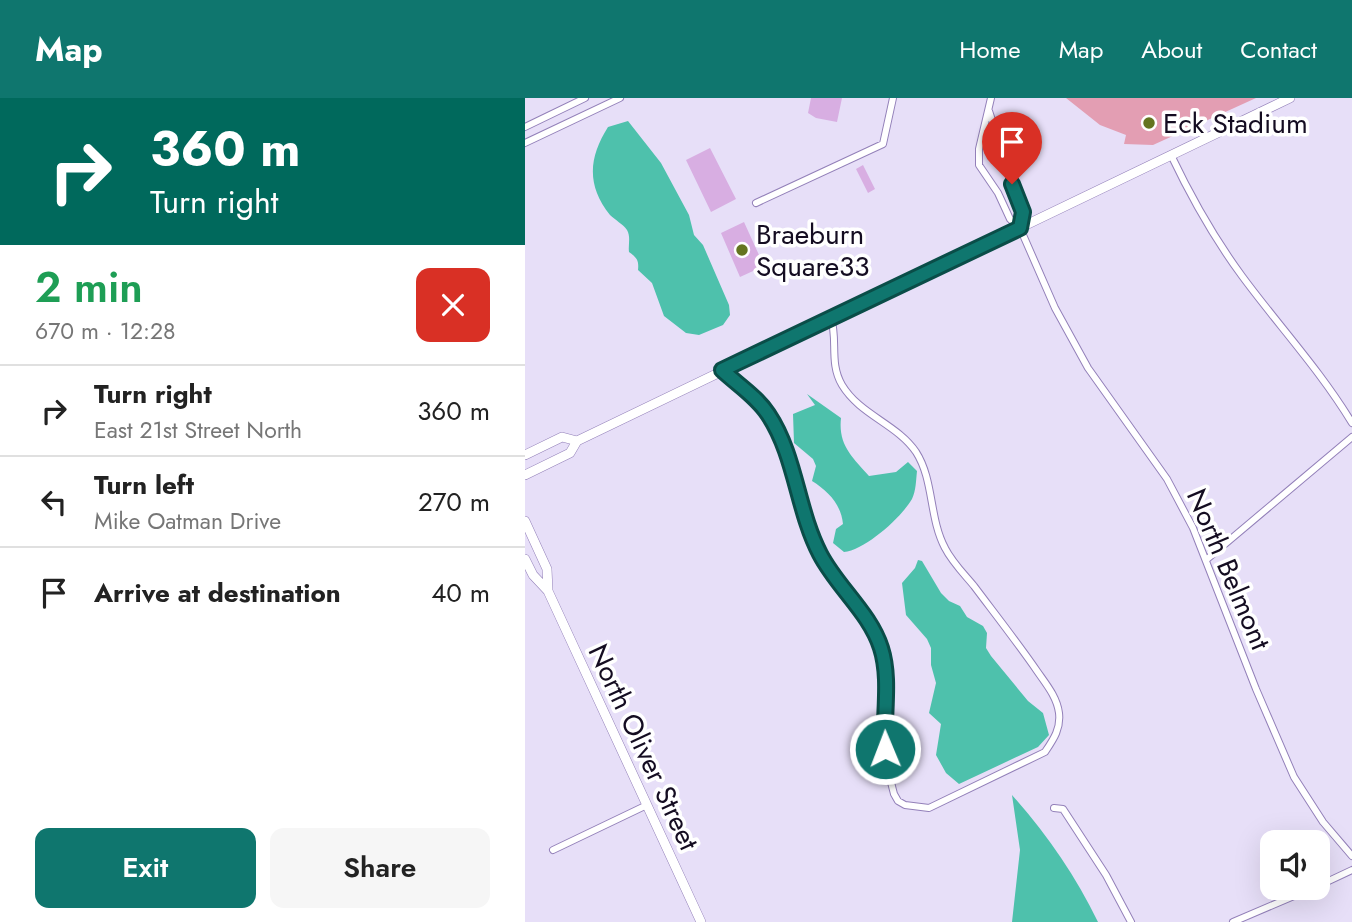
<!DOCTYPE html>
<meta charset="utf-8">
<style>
:root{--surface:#fff;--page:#f6f6f6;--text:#222;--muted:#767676;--line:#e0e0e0;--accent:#0f766e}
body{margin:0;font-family:Jost,sans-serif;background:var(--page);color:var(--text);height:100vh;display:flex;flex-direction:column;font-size:26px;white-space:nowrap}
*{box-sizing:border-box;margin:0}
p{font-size:23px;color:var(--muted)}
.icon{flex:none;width:38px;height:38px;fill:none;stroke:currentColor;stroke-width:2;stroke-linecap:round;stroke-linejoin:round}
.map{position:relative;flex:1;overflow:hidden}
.side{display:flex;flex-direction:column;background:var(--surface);width:525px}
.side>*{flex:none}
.hud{background:#00695c;color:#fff;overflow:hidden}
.controls{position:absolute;left:735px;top:732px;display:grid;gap:14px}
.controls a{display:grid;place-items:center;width:70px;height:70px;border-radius:14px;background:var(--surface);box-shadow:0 7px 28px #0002;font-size:35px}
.pin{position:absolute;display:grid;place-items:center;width:60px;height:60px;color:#fff;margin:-72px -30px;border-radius:50% 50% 50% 0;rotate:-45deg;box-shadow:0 0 7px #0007}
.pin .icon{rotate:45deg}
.me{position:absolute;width:77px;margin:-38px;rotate:359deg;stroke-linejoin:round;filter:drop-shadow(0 0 5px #0008)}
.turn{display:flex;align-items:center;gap:24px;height:147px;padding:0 35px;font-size:32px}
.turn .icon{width:91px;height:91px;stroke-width:2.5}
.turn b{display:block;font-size:49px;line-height:60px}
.round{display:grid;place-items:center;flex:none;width:74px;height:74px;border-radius:14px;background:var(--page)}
.headline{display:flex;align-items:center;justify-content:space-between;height:119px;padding:0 35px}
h1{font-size:42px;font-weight:600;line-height:52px;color:#1e9e55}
.button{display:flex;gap:14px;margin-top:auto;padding:14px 35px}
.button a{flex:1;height:80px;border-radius:14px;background:var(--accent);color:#fff;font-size:28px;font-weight:600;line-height:80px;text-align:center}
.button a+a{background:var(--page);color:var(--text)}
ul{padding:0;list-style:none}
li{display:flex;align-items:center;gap:21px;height:91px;padding:0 35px;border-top:2px solid var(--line)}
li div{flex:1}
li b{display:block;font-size:26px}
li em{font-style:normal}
header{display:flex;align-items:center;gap:42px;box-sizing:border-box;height:98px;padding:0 35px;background:var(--accent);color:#fff}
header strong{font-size:33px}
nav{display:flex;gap:38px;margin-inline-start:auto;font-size:24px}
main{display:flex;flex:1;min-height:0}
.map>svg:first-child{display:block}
</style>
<header>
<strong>Map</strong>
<nav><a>Home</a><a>Map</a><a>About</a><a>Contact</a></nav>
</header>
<main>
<section class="side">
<div class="hud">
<div class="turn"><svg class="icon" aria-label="right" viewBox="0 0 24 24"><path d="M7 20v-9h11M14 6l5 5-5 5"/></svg><div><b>360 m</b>Turn right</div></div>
</div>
<div class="headline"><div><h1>2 min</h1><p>670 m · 12:28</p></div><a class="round" style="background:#d93025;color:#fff"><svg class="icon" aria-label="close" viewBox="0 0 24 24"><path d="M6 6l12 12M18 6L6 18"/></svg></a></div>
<ul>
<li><svg class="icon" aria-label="right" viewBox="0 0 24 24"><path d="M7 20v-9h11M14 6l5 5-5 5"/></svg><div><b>Turn right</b><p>East 21st Street North</p></div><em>360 m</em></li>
<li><svg class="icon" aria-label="left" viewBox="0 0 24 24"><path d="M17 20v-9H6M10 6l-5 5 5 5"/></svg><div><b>Turn left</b><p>Mike Oatman Drive</p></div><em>270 m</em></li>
<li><svg class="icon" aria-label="arrive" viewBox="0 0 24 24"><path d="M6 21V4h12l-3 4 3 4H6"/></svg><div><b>Arrive at destination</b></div><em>40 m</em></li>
</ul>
<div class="button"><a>Exit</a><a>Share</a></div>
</section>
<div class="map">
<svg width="827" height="824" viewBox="0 0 827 824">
<rect width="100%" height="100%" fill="#e7dff8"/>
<path fill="#e39eb3" d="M541,0H731L628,47L599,46L601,37L575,27Z"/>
<path fill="#4ec1ac" d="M103,23L136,65L164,117L169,137L178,147L204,207L205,217L198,227L174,237L161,235L139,218L127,185L113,172C114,162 112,160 104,154C103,147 106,139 102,132C98,126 90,122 85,117C61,87 64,59 83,29Z
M282,296L316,320C313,347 327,359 344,378L371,374L383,364L392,373C391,382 391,393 387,401C376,420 340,452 319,454L308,445L311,431L318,426C316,406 303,393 287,383L291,368L288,361L269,345L268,316L290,307Z
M393,462L397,463L416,495L424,503L435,508L442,519L458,528L462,535L461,550L466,558L503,603L518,615L524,637L513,649L434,686L421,675L411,657L416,626L404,615L411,585L406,567V550L402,541L381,517L377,485L390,470Z
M487,697C522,736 550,777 573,824H487L495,752Z"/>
<path fill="#d8aee2" d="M286,0H317L312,24L291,20L283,15Z
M185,50L211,101L186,114L161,62Z
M338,67L350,91L343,95L331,71Z
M219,124L239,168L215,179L196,135Z"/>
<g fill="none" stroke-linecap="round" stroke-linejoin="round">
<g stroke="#9380b9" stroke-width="8">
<path id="street" d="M466,0L454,51V67L473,95L485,121L495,130L530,210L563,270L642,381L668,430L731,591L769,679L798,724L827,758
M464,13L498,115L495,130
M0,29L60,0
M0,45L95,0
M646,57C666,99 689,140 717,178C753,227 795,272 827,325
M231,105L358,46L368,0
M197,272L226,296L245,319L273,388L293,454L311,485L347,530L356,549L360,569L361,665L369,696L373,703L380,707L404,710L520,654C528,642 536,631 534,615C532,599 521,586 512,573C492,544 470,516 449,488C439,476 427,464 420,450C404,420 409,382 391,354C372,326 335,317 317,287C304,265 313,242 306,220
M681,462L827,339
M529,710L538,711L581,777L606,824
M28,752L122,707
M793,788L827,772
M708,824L790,789"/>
</g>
<g stroke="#9380b9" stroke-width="10">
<path id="secondary" d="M0,357L37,339L52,343
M0,377L45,355L52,343L765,0
M0,423L22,471L23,493
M0,461L8,477L23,493L176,824"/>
</g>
<use href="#street" stroke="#fff" stroke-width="6"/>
<use href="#secondary" stroke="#fff" stroke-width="9"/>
</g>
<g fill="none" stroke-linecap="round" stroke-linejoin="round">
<g stroke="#0a4d48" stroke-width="18">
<path id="route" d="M360,651C358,618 366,581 356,550C345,515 312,489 295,456C272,412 271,358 243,316C231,298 213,287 197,272L495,130L498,114L487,86"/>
</g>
<use href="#route" stroke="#0f766e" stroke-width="12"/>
</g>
<g fill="#647420" stroke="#fff" stroke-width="2.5">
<circle cx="624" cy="25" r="7"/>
<circle cx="217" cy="152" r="7"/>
</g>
<g text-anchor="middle" stroke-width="7" stroke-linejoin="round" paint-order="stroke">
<g font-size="28" fill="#140c21" stroke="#fff" text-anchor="start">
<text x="638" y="35">Eck Stadium</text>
<text x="231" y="146">Braeburn<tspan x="231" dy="32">Square33</tspan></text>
</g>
<g font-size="28" fill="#140c21" stroke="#fff">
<text transform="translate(704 471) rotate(67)" y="10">North Belmont</text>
<text transform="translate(119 649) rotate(65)" y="10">North Oliver Street</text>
</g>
</g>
</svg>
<div class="controls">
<a><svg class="icon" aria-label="sound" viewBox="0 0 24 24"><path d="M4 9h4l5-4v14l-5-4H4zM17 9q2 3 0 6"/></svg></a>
</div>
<div class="pin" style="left:487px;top:86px;background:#d93025"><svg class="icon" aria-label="arrive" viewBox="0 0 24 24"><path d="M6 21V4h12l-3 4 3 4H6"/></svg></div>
<svg class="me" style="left:360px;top:651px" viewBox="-20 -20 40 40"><circle r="17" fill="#0f766e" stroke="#fff" stroke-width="3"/><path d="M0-11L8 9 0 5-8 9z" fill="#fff"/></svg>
</div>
</main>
